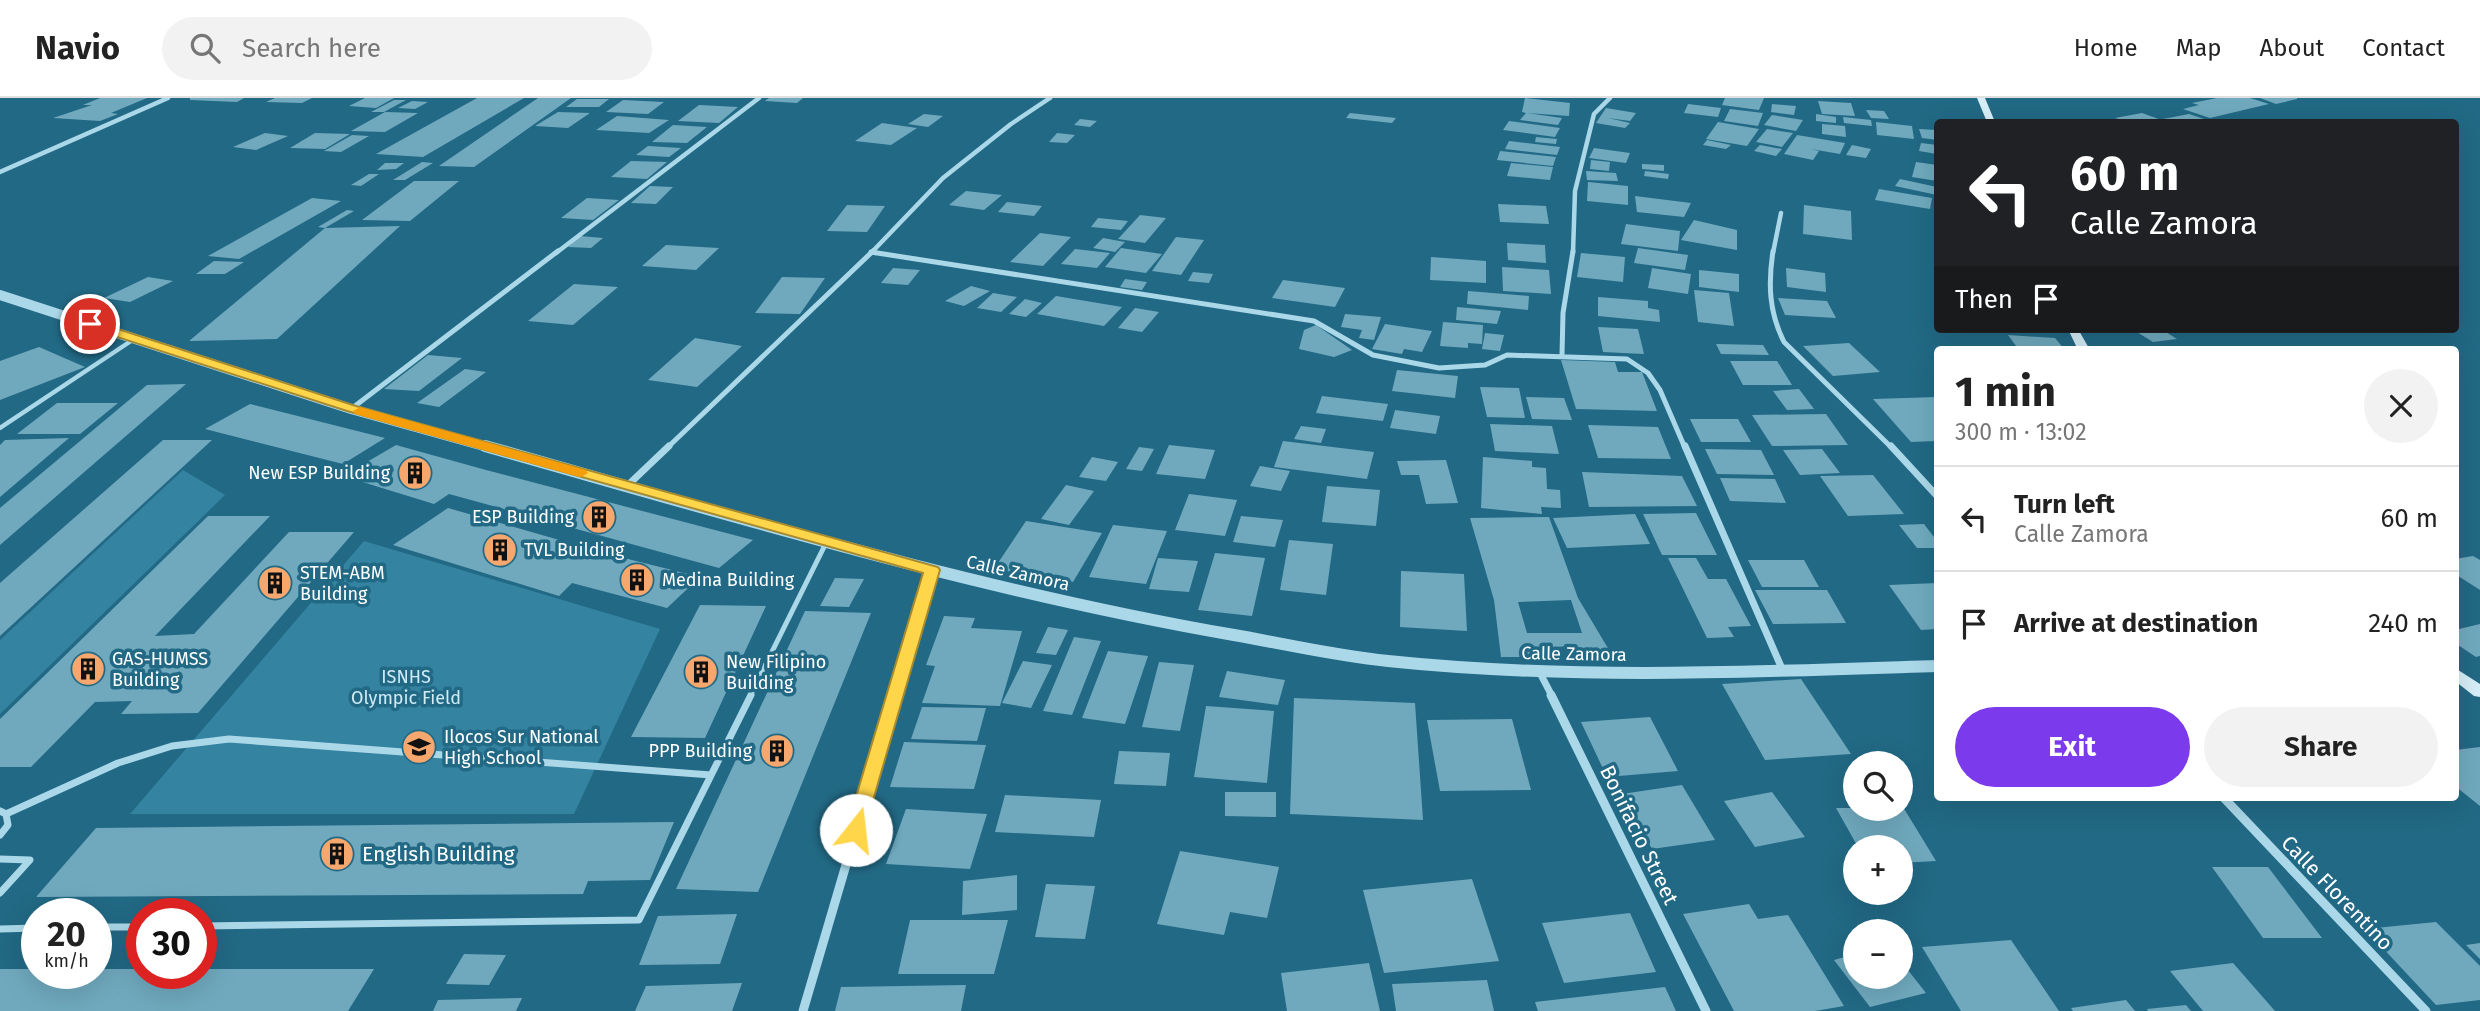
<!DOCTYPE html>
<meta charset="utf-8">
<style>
:root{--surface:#fff;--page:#f2f2f2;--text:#222;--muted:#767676;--line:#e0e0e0;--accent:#7c3aed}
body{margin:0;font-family:"Fira Sans",sans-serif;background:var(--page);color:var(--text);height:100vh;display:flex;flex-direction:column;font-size:26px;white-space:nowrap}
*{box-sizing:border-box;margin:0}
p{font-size:23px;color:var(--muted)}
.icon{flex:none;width:38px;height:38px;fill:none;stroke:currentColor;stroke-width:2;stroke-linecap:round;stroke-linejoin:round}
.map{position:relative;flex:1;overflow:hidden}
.details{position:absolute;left:1934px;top:248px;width:525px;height:455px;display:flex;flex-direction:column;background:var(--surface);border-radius:7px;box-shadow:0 7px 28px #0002}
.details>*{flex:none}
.hud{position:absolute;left:1934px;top:21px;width:525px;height:214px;border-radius:7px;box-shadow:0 7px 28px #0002;background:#202124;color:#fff;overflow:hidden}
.fabs{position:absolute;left:1843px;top:653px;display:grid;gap:14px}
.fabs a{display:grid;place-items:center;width:70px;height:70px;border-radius:50%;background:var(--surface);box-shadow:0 7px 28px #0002;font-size:35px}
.speed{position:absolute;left:21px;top:800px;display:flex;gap:14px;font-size:35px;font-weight:700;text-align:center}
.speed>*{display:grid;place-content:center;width:91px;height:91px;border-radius:50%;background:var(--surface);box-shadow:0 7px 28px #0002;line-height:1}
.speed small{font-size:18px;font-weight:400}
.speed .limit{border:10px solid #d22;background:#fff;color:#111}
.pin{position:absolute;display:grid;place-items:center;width:60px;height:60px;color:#fff;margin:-30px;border:4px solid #fff;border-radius:50%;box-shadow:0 2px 7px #0007}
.me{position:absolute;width:77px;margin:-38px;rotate:16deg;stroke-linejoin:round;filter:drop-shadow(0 0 5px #0008)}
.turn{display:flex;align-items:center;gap:24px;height:147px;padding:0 21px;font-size:32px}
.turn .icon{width:91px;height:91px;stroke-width:2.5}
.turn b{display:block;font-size:49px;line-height:60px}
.then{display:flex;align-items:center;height:66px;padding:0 21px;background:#0003;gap:14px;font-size:26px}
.round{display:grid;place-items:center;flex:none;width:74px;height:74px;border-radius:37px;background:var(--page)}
.summary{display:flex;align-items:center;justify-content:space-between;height:119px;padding:0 21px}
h1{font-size:42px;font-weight:700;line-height:52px}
.cta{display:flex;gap:14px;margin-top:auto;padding:14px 21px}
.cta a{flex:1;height:80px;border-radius:42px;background:var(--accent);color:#fff;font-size:28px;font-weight:700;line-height:80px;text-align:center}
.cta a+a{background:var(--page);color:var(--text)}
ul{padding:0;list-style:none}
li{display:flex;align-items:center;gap:21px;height:105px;padding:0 21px;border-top:2px solid var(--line)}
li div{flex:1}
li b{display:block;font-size:26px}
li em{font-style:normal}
header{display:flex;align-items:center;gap:42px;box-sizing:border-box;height:98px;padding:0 35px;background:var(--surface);border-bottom:2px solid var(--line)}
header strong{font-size:33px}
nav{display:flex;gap:38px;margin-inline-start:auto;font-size:24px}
.search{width:490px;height:63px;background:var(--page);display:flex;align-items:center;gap:18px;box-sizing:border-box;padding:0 24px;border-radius:38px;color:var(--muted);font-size:26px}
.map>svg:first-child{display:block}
</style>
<header>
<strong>Navio</strong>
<div class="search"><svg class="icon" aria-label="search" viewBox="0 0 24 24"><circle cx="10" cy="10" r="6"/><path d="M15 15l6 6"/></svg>Search here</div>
<nav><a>Home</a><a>Map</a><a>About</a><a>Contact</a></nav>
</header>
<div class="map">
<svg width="2480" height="913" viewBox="0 0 2480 913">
<rect width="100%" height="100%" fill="#226985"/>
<path fill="#3383a1" d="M183,372L225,397L0,616V542Z
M364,443L660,531L574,716H130Z"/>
<path fill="#70a9be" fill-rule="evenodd" d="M100,0H147L111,15L118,16L100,23L53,20L92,7H83Z
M190,0H244L237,4L190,2Z
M275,0H312L302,5L266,4Z
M365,0H394L376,10L349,8Z
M477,0H524L423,59L376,56Z
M538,0H571L474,69L439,68Z
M769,0H803L797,5L765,3Z
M1525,0L1570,5L1569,18L1527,15L1562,20L1558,27L1520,22L1526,15L1522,14Z
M1725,0H1764L1759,12L1722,7Z
M2217,0H2250L2269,6L2210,20L2183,11L2199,7L2192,5Z
M2260,0H2297V1L2276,6Z
M577,1H609L599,9H566Z
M394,2H406L384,14H371Z
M623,2L664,4L648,16L606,14Z
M412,3L428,4L415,11L398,10Z
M1818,3L1851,5L1855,18L1822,16Z
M1688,6L1721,10L1718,19L1684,15Z
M1772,6L1796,8L1794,17L1771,14Z
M699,7L738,9L719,25L678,23Z
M1606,10L1636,15L1630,23L1608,20L1630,25L1625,30L1596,25Z
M1730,11L1763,15L1758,28L1724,23Z
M1866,12L1884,13L1889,21L1871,20Z
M385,14L418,15L385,34L351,33Z
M558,14L590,15L568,30L535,28Z
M1350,15L1396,20L1392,25L1346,20Z
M2142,15L2167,24H2128L2115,20Z
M924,16L943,18L928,29L908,26Z
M1816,16L1836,19V25L1816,23Z
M2189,16L2210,23L2173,24L2163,21Z
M1772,17L1803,22L1796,33L1764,27Z
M617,18L669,22L649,35L596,32Z
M1843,19L1871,22L1872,28L1844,25Z
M1080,21L1097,23L1090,29L1074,27Z
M1509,23L1560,30L1555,39L1503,32Z
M1718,24L1759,31L1747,48L1706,41Z
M1876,24L1912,28L1914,41L1877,37Z
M882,25L917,30L891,47L855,43Z
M1822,26L1845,28L1846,39L1822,36Z
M673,27L707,29L687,45L652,44Z
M1767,31L1793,35L1782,49L1756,44Z
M1919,31L1937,32V42L1922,40Z
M265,35L288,38L256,52L233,49Z
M315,35L350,36L325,51L290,50Z
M1057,35L1075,37L1067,45L1049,44Z
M352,37L369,38L341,54L324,53Z
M1797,37L1845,45L1840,56L1811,51L1819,53L1813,62L1784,56Z
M1536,39L1557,41L1556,46L1535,44Z
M1707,42L1731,47L1726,51L1703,47Z
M1509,43L1560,49L1557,57L1505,51Z
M1921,45L1937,47V56L1919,53Z
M1760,47L1782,51L1776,58L1754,53Z
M1852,47L1871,51L1866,60L1846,57Z
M648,48L681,50L669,59L636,57Z
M1594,50L1630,55L1626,65L1589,60Z
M1500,53L1556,59L1553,68L1497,62Z
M1591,62L1610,64L1609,73L1590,71Z
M631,63L667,64L647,81L611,79Z
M422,64L433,65L405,82H393Z
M1916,64L1937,67V83L1912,79Z
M385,65H404L396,71L377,72Z
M1511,65L1553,69L1550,82L1507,78Z
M1642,66L1664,67V73L1642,71Z
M1586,73L1616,75L1618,83L1587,82Z
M1645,73L1669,76L1668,81L1644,78Z
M369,76H379L361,88L351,87Z
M1900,81L1937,89V97L1895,88Z
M414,83H459L410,123L362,122Z
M1588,84L1628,88V107L1587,103Z
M650,88L673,89L656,106L631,105Z
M1879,91L1932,100L1930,111L1875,102Z
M966,93L1002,97L984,112L949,107Z
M1635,98L1691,105L1684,119L1637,114Z
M312,100L341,103L239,161L208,158Z
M587,100L619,102L593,122L561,120Z
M1007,104L1042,108L1034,118L998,114Z
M1498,106L1546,108L1549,126L1500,124Z
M847,107L885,108L867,134L827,133Z
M1804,107L1851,113L1852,142L1803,136Z
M347,112L354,113L325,130L318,129Z
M1140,117L1166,120L1145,145L1118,141Z
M1098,120L1128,123L1121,132L1091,129Z
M1694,122L1737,132V152L1681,142Z
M1626,126L1680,133L1678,153L1621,146Z
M400,128L277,241L189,243L325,130Z
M1040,135L1071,139L1043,168L1010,164Z
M580,138L603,140L591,150L568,149Z
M1176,139L1204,142L1181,177L1152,173Z
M1103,140L1125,144L1115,154L1093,150Z
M1507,145L1545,147L1546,165L1508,162Z
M666,147L719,150L696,172L642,168Z
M1121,150L1162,156L1146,175L1105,169Z
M1638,150L1688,157L1685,172L1634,165Z
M1075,151L1110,155L1097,170L1061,166Z
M1581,155L1625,159L1623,184L1577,179Z
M1431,159L1486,163V185L1430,182Z
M214,163L244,164L225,176H196Z
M1502,169L1549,172L1551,196L1503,193Z
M893,170L920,172L908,187L881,185Z
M1652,170L1691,176L1688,196L1648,190Z
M1786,170L1825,175L1826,194L1787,189Z
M1699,172L1739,176V194L1699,189Z
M1193,174L1213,176L1209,185L1188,183Z
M148,179L173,183L130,204L104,200Z
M782,179L825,180L800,216L755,215Z
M1125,181L1147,184L1142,192L1120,189Z
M1283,182L1345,190L1335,209L1272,200Z
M574,186L618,189L573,227L528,223Z
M971,188L990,193L964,208L945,203Z
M1694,192L1729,195L1734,228L1698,224Z
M1468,193L1529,198L1528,212L1467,206Z
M993,195L1017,199L1001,214L977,210Z
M1056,198L1122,209L1104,228L1037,216Z
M1598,199L1648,203V210L1659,212L1660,224L1598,218Z
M1778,200L1827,203L1836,220L1785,217Z
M1025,201L1042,205L1026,219L1009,216Z
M1457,209L1501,213L1497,226L1456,222Z
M1135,210L1159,214L1142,234L1118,230Z
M1345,216L1381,219L1374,242L1359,240L1362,232L1341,229Z
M1443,224L1483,227L1482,246L1468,245V250L1440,248Z
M1385,226L1432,233L1422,254L1404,251L1402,256L1372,251Z
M1316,227L1352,252L1334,259L1299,251L1304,232Z
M1598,229L1638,231L1644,256L1603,254Z
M2132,231H2161L2177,241L2153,244Z
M1485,235L1504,237L1500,253L1482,251Z
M2008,237L2055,240L2065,252H2019Z
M695,240L742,248L697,289L648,282Z
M1849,245L1880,274L1833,278L1803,248Z
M1716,246L1763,247L1769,257L1721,256Z
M39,249L85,269L0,302V263Z
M428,257L462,260L419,293L384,291Z
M1561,262L1615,264L1618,274H1642L1657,313L1576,311Z
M1730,263H1777L1792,287H1743Z
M465,271L486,274L439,309L417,305Z
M1397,272L1458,278L1455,300L1392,293Z
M186,286L0,447V410L147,287Z
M1480,289L1519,290L1525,320L1487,319Z
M1799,291L1814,311L1787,312L1773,293Z
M1322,298L1388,306L1383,323L1316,315Z
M1526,299L1564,300L1572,322L1532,321Z
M1937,299V343L1911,344L1873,301Z
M57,305H118L80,336H17Z
M250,306L385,340L343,366L205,331Z
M1395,312L1440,318L1436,336L1390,330Z
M1826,316L1848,347L1772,348L1752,317Z
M1690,321H1738L1751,344H1701Z
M1490,326L1552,328L1559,356L1495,353Z
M1588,327L1658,329L1671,361L1598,360Z
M1301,328L1326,331L1321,345L1294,341Z
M69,340L0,399V347L5,342Z
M163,342H212L0,538V485Z
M1283,343L1374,354L1367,381L1274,369Z
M396,347L486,372L753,442L719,470L449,396L434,406L343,378Z
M1169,347L1215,352L1205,381L1156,376Z
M1139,349L1154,351L1142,373L1126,371Z
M1705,351L1761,352L1774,377L1717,376Z
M1822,351L1840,375L1800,377L1783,352Z
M1092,359L1118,364L1106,383L1079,379Z
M1483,359L1532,363V369L1546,370L1547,391L1560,392L1561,410L1541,409L1542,416L1481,410Z
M1446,362L1458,405L1426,406L1419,377H1401L1397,363Z
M1260,368L1290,373L1281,393L1250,388Z
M1582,374L1682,378L1697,408L1589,409Z
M1873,377L1904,416L1848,418L1820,378Z
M1720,380L1775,381L1786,405L1730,403Z
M1066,387L1094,393L1069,427L1041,421Z
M1327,388L1380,392L1376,428L1322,424Z
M1189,396L1237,402L1225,438L1175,432Z
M448,410L608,456L700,479L667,510L572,485L559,498L393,447Z
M1696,415L1717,457H1662L1643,416Z
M1635,416L1650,446L1567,450L1553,420Z
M208,418H270L155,538L194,536L289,434H354L198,615L121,616L132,603L95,604L31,669H0V621Z
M1241,418L1283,422L1275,449L1233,444Z
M1549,419L1578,500L1612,557L1574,558L1568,548L1531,551L1535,559H1501L1494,502L1470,420ZM1571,502L1582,535H1527L1518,504Z
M1026,423L1102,435L1073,484L994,471Z
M1924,426L1937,443V450H1917L1899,427Z
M1113,427L1167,433L1146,486L1089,479Z
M1289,442L1333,446L1326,497L1280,492Z
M1215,455L1265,460L1252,518L1198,512Z
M2473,458L2480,462V492L2455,476V461Z
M1158,460L1198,463L1189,494L1149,491Z
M1668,460H1696L1708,481H1726L1751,528L1728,529L1734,539L1707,540Z
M1748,462H1804L1819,489H1762Z
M1401,473L1464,476L1467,533L1400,529Z
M835,480L864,481L849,509L820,508Z
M1937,485V531L1921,532L1889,487Z
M1755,492H1827L1846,525L1773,526Z
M700,507L766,508L705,640L631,639Z
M805,513L871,515L758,794L676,791Z
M944,518L975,520L971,530L1022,533L1000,608L922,605L935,568L926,567Z
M2480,526V558L2476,559L2455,545V532Z
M1048,529L1068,532L1056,557L1036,555Z
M1074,539L1101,543L1072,617L1043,613Z
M1108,553L1148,558L1125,626L1082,620Z
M1023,563L1052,567L1031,610L1002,605Z
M1159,564L1194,567L1180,633L1142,629Z
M1227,573L1285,582L1278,607L1219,599Z
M1801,581L1851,656L1765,662L1722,586Z
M1294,600L1415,605L1423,722L1290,716Z
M1206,608L1274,613L1267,685L1194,679Z
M922,609L986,610L977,643L911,641Z
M1650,619L1678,673L1607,679L1581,624Z
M1512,621L1531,692L1440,693L1427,622Z
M904,644L986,647L974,691L890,689Z
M2480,649V708L2455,688V652Z
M1119,653L1170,655L1166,688L1114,686Z
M1682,687L1715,742L1652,751L1622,696Z
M1225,694H1276V719L1225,718Z
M1772,694L1805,739L1755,749L1724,703Z
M1005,697L1101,702L1094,739L995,734Z
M1900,704L1936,763L1900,765V749H1858L1836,710H1900Z
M906,711L987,716L970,771L886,766Z
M674,724L650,782L588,783L583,796L36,799L96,730Z
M1180,753L1279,769L1267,820L1230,814L1224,837L1157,826Z
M2212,769H2268L2322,840H2263Z
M1017,777V812L962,817L963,783Z
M1472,781L1499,863L1384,875L1363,792Z
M1046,786L1095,788L1085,841L1035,839Z
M1749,806L1758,821L1788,817L1844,908L1815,913H1734L1683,816Z
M1630,815L1656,874L1564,885L1542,825Z
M737,816L720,866L639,867L658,818Z
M910,822H1008L994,876H898Z
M2436,824L2480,868V902L2436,907L2365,831Z
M2011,842L2059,913H1961L1922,849Z
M2480,845V861L2466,847Z
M464,856L506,857L489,887L446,886Z
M1855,856V878H1900V862L1926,895L1870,909L1834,862Z
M1369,865L1380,913H1287L1281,875Z
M2233,865L2275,913H2203L2170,873Z
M0,871H37V875H96V871H142V875H201V871H374L348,913H0Z
M1487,882L1494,913H1396L1392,886Z
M742,885L732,913H635L646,888Z
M966,887L961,913H835L841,889Z
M1665,889L1676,913H1538L1535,904Z
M522,900L516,913H433L438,902Z
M2126,902L2135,913H2073L2071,910Z
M2186,907L2191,913H2148L2147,911Z"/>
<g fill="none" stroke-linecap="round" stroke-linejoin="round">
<path stroke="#abd8e9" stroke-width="4.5" d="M0,330L134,241"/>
<path stroke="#abd8e9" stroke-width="5" d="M750,598L826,445"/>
<path stroke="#abd8e9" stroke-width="7" d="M0,713L6,716L8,727L0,737
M6,716L118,665L172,648L229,641L711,677
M0,761L30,762L0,795
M201,828L639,822L751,597
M96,829H142
M0,831L37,830"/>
<path stroke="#abd8e9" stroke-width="4.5" d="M0,74L168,0
M871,154L876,155
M556,155L759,0
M871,155L943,80L1011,26L1050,0
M1573,155L1575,93L1594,16L1610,0
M1773,155L1781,115"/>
<path stroke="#abd8e9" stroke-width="5" d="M1773,153C1768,186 1769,214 1784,244L1892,350
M871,154L1314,223L1373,257L1439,270L1485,267L1507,257L1627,261L1648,275L1660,292L1685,350
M1562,257L1563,215L1573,153
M351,311L558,153
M667,350L873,153"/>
<path stroke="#abd8e9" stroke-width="7" d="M1685,348L1783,573
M1891,348L1937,398
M627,388L669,348
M1540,575L1552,598
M895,598L932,473"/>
<path stroke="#abd8e9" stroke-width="9" d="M1551,597L1706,913
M2224,700L2426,913
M803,913L896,597"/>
<path stroke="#abd8e9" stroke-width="10" d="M0,197L351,311L491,350"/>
<path stroke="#abd8e9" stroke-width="12" d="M485,348C733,418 980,493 1234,537C1285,546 1336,558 1388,563C1570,582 1754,574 1937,568"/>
<path fill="#d6eef7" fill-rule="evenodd" d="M1977,0H1985L1995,24H1987Z
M2068,231H2078L2090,252H2078Z
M2455,570L2480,586V599L2474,598L2455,583Z"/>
</g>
<path fill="#ffd54a" stroke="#a68a30" stroke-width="2" d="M90,222L356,308L938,469L940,472L863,737L856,739L849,737L846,732L923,475L347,313L86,229L84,226Z"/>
<path fill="#f59e0b" d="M360,309L586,372L588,375L581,379L576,378L355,316L353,313Z"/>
<defs>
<g id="building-disc" transform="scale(1.75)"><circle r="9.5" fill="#f5a76d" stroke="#226985"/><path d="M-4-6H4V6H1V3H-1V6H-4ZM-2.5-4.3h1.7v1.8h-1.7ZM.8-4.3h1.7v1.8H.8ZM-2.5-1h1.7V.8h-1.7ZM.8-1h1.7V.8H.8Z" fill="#111"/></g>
<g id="school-disc" transform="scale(1.75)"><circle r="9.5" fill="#f5a76d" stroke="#226985"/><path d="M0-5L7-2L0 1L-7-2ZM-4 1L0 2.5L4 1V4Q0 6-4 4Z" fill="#111"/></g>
</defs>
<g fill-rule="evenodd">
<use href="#building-disc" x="415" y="375"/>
<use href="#building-disc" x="599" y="419"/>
<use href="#building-disc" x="500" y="452"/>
<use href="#building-disc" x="637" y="482"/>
<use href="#building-disc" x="275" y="485"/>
<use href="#building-disc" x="88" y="571"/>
<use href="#building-disc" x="701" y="574"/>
<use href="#school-disc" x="419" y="649"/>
<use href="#building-disc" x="777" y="653"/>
<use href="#building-disc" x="337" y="756"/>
</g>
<g text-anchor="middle" stroke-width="7" stroke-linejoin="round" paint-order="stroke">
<g font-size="18" fill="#fff" stroke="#226985" text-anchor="start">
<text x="390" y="381" text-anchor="end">New ESP Building</text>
<text x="574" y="425" text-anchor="end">ESP Building</text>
<text x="524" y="458">TVL Building</text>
<text x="300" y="481">STEM-ABM<tspan x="300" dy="21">Building</tspan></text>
<text x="662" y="488">Medina Building</text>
<text x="112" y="567">GAS-HUMSS<tspan x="112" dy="21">Building</tspan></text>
<text x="726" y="570">New Filipino<tspan x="726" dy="21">Building</tspan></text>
<text x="444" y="645">Ilocos Sur National<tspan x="444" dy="21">High School</tspan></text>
<text x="752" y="659" text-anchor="end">PPP Building</text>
</g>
<g font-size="18" fill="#fff" stroke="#226985">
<text transform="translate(1018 475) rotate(13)" y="6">Calle Zamora</text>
<text transform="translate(1574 556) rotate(1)" y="6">Calle Zamora</text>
</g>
<g font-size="18" fill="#cfecf7" stroke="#226985">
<text x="406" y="585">ISNHS<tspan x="406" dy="21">Olympic Field</tspan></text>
</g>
<g font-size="21" fill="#fff" stroke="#226985">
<text transform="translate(1639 737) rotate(64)" y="7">Bonifacio Street</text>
<text transform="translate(2337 795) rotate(46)" y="7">Calle Florentino</text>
</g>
<g font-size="21" fill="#fff" stroke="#226985" text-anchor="start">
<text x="362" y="763">English Building</text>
</g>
</g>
</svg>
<div class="fabs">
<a><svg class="icon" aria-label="search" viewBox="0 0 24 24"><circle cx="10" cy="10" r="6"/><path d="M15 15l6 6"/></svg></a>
<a>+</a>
<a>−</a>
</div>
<div class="speed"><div>20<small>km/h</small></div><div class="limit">30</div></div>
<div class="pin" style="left:90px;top:226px;background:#d93025"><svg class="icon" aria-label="arrive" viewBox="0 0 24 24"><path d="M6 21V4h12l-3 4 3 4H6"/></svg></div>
<svg class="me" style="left:856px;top:732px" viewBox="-20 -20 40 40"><circle r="19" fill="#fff"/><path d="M0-13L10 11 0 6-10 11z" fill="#ffd54a"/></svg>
<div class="hud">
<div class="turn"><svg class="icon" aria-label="left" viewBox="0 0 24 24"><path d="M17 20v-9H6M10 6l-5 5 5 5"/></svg><div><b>60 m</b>Calle Zamora</div></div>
<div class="then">Then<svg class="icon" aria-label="arrive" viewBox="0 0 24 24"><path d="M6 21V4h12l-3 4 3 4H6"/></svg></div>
</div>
<section class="details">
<div class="summary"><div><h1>1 min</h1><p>300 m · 13:02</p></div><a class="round"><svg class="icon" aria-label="close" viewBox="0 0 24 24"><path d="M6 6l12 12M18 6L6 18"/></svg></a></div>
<ul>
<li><svg class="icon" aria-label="left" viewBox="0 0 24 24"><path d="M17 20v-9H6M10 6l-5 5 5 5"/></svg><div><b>Turn left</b><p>Calle Zamora</p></div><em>60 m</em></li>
<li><svg class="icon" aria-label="arrive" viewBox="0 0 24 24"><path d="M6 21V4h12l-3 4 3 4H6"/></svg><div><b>Arrive at destination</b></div><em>240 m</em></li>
</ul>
<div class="cta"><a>Exit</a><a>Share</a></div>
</section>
</div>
